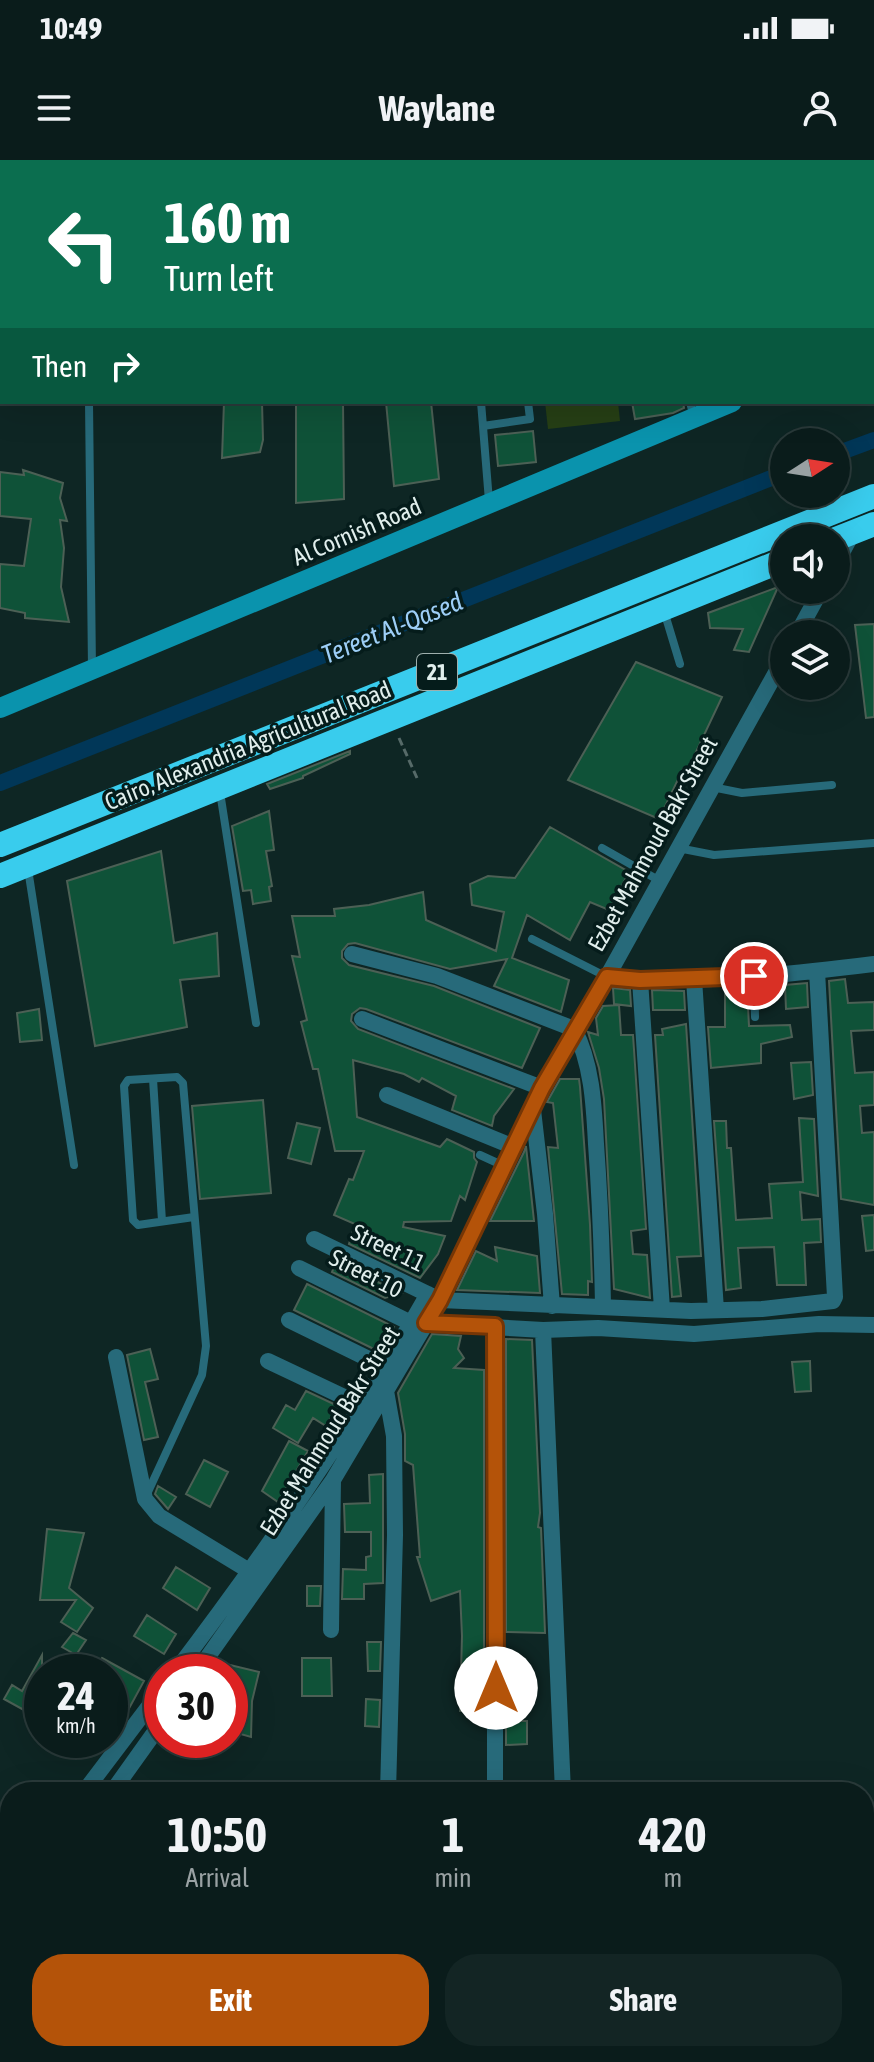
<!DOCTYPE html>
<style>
:root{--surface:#0a1c1b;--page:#132524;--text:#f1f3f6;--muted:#99a1a3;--line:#2a3a3a;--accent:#b45309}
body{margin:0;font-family:"Asap Condensed",sans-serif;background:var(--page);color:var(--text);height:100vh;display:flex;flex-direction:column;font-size:30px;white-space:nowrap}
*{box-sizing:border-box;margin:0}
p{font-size:26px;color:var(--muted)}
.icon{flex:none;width:44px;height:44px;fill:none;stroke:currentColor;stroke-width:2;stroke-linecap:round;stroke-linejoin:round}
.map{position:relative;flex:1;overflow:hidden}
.drawer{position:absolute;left:0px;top:1622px;width:874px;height:280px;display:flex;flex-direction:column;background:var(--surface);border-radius:32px 32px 0 0;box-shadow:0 8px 32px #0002,0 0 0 2px var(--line)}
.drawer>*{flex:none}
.top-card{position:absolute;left:0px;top:0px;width:874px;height:244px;box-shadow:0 8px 32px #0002,0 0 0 2px var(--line);background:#0b6e4f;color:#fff;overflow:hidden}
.needle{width:52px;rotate:78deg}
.tools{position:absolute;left:770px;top:268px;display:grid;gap:16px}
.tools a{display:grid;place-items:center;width:80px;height:80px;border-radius:50%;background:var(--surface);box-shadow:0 8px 32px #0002,0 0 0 2px var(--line);font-size:40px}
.speed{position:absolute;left:24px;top:1494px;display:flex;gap:16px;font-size:40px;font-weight:700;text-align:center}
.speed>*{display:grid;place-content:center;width:104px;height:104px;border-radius:50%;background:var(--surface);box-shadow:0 8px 32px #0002,0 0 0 2px var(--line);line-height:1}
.speed small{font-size:20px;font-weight:400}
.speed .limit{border:12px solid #d22;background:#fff;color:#111}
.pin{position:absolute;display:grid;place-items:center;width:68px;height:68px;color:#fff;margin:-34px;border:4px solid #fff;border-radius:50%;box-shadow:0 2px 8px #0007}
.me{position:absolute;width:88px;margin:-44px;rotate:0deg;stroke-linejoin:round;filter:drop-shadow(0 0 6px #0008)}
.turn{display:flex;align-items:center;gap:28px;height:168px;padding:0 32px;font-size:36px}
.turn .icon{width:104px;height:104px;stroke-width:2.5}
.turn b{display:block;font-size:56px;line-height:68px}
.then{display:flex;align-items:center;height:76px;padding:0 32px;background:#0003;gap:16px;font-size:30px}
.eta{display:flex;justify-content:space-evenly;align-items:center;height:136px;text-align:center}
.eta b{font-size:48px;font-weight:700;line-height:56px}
.cta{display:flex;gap:16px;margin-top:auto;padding:16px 32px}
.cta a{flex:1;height:92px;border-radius:32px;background:var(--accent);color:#fff;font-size:32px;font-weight:700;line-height:92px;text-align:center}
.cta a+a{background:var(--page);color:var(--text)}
.status{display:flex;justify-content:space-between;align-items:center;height:56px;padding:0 40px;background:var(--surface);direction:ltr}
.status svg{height:22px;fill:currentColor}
header{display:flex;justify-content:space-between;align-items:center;height:104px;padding:0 32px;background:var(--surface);font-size:36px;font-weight:700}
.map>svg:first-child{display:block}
</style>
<div class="status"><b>10:49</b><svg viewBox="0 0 49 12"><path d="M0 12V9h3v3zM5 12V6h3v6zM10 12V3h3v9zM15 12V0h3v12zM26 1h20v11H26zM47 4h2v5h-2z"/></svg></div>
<header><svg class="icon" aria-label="menu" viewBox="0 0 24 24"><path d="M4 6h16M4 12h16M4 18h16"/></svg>Waylane<svg class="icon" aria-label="person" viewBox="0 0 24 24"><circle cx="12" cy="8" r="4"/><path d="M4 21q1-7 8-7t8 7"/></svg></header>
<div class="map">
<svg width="874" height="1902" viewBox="0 0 874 1902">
<rect width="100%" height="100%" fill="#0e2624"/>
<path fill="#263f15" d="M545,242H618L620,261L548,269Z"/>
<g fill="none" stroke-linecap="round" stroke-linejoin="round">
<path stroke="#013758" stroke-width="16" d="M836,294L874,280
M0,623L784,313"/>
</g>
<path fill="#0f5238" stroke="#4c6055" stroke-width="2" d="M224,242H262L263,280L260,292L222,298Z
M296,242H343L344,339L296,343Z
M386,242H431L439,319L394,326Z
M632,242H683L684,248L673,253L635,259Z
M533,271L536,302L498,306L495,275Z
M23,310L63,323L60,338L67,361L60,360L64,388L61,427L69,462L25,458V453L0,448V404L24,406L31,359L0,356V312L24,315Z
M778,427L749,492L734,490L743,469L710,468L708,453Z
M874,464V557L866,558L855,465Z
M636,502L722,537L687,611L683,609L659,659L568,620Z
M350,591V594L303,616V618L270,629L267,624Z
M269,651L274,690L266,691L272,726L269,727L271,741L253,744L251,730L243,731L232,666Z
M550,667L629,712L609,750L590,742L570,780L527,755L512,798L569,820L561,852L494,826L507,799L450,809L355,783L348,784L342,791V798L349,805L434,826L540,868L522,908L366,849L360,848L352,854L351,861L358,869L514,929L494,956L492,966L452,950L456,936L422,918L419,922L404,914L353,900L357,957L440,987L447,979L474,992V998L477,1002L465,1040L460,1036L451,1061L404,1062L403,1067L445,1076L438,1094L420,1118L349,1084L355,1064L334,1055L349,1019L353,1020L364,991H335L318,909H313L301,862L307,860L292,796L300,797L292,756H335L334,749L369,745L423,732L426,760L496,791L504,752L472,745L470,724L488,716L515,718Z
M161,691L174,783L217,773L219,816L180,820L187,867L95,886L67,721Z
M845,819L848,843L874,842V870L851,871L855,913L874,912V945L860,946L862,973L874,972V1045L841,1039L829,821Z
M807,823L808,847L786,849L785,825Z
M613,828L630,830L631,846L614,844Z
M747,828L749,866L790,865L792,877L761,884V903L711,908L708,867H725V829Z
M652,830L684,831L685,850H653Z
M619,845L621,875H633L646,1069L631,1071L633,1094L647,1095L650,1138L614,1129L604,939L599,908L588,872L598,875L596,858L603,846Z
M39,849L42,880L20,882L17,853Z
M686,864L701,1096L677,1097L681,1136L672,1137L655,875H663L662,869Z
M811,902L813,935L794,939L791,903Z
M560,919H579L580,927L590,1065L592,1122L588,1121V1135L562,1134L548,987L558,988L553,943L547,942Z
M263,940L271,1033L200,1039L192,946Z
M799,958L814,959L818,1036L800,1032L802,1060L820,1059L821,1082L804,1083L806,1125H777L774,1087L738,1088L741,1128L726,1130L714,961H726L727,988H731L736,1060L772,1058L769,1024L803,1022Z
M297,963L320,968L311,1004L288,998Z
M526,986L534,1061H490L524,992Z
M874,1055V1090L866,1091L862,1056Z
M495,1087L537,1096L540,1133L457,1130L476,1091L497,1101Z
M334,1107L358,1116L357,1112L401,1133L385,1138L332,1112Z
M307,1124L394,1167L390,1178L386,1176L380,1192L294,1150Z
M432,1174L461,1176L458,1189L464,1198L454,1208L484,1210V1534H473L476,1550L460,1551L462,1476L460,1431L431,1441L417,1397H420L413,1305L405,1301V1274L398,1233Z
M506,1179L532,1180L540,1353L538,1367L541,1368L545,1473L506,1472Z
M150,1189L158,1219L145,1222L158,1277L144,1280L127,1195Z
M810,1201L811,1231L795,1232L792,1202Z
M306,1231L338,1246L326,1266L313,1258L298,1283L273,1268L286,1245L295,1250Z
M289,1281L308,1291L278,1342L262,1331Z
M204,1300L228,1312L210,1347L186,1334Z
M383,1314V1423L364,1424V1439H342L343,1409L366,1410V1397L371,1396V1372H345L344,1344L370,1343L369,1315Z
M158,1326L176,1337L168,1349L155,1334Z
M47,1369L84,1373L69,1428L93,1448L77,1472L61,1462L76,1440H40Z
M176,1407L210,1428L197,1450L163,1428Z
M307,1426H321L320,1446H307Z
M147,1455L176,1474L164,1494L134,1476Z
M73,1473L86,1480L76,1495L62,1487Z
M367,1482H381L380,1511H368Z
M42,1495V1560L4,1539L12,1525L22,1531Z
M102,1498L144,1521L127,1552L110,1542V1512H94Z
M302,1498H331L332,1536H302Z
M230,1505L259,1512L252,1541L251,1577L230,1571Z
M366,1539L380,1540L379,1567L365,1566Z
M506,1561H527V1584L506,1585Z"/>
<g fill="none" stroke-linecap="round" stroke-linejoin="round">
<path stroke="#566a68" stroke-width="3" stroke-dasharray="8 4" stroke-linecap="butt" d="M399,578L417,618"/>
<path stroke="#276a7a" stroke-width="8" d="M132,2V0
M532,2L535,0
M89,242L92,509
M481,242L489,341
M690,242L694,258
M483,266L530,259L528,242
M664,451L680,504
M712,627L742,633L832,625
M220,632L256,863
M602,688L660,721
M678,688L714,695L874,683
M28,709L74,1005
M532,779L607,817
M754,816L755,857
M153,919L162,1061
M480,995L504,1006
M147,1334L202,1215L206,1186L183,923L177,917L128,920L124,926L133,1060L138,1065L194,1057"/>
<path stroke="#276a7a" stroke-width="16" d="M830,2V0
M872,29L874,30
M836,404L853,372
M797,474L821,430
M352,794L437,816L574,869C592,903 594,946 596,984C600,1038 602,1092 603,1145
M607,817C695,825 787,815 874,804
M694,819L716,1150
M640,820L662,1149
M362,859L542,928
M387,935L514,987
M533,950L545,1054L552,1146
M314,1079L440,1140L691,1151L762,1149L833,1141L835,1137L817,811
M299,1108L411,1163
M289,1160L385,1207
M426,1163L543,1170L598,1168L694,1174L819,1164L874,1165
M495,1166V1632
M543,1170L563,1632
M116,1197L145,1339L159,1356L251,1412
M268,1201L361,1245
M386,1231L394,1276L395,1375L388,1632
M331,1470L333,1320
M175,1512C267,1391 353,1266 428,1134
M197,1512L333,1320L440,1140L542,928L607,817L784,498
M84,1632L162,1529
M112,1632L162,1562
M864,1698H874
M864,1716H874
M0,1766L10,1755
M0,1796L10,1785"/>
<path stroke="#0a93ad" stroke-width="20" d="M872,161L874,158
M872,180H874
M0,548L732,242"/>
<path stroke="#39cced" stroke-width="24" d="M836,379L874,364
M0,685L874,336
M0,716L784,400"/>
</g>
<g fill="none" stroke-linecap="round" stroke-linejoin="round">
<g stroke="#753606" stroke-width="20">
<path id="route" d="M496,1528L495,1166L426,1163L440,1140L542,928L607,817L640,820L754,816"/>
</g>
<use href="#route" stroke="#b45309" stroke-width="14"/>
</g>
<g text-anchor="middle" stroke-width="7" stroke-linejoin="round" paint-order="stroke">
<rect fill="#051c1b" stroke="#9eafad" stroke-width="2" x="417" y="494" width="40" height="36" rx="6"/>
<g font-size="22" font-weight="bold" fill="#e0eeec">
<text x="437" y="520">21</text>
</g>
<g font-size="24" fill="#e0eeec" stroke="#051c1b">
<text transform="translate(357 372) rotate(-23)" y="8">Al Cornish Road</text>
<text transform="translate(248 586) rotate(-22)" y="8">Cairo, Alexandria Agricultural Road</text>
<text transform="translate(653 684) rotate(-61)" y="8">Ezbet Mahmoud Bakr Street</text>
<text transform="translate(388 1088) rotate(26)" y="8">Street 11</text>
<text transform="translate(366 1114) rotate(27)" y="8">Street 10</text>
<text transform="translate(330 1271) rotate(-58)" y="8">Ezbet Mahmoud Bakr Street</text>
</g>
<g font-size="26" font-style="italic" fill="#9dcef7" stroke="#051c1b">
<text transform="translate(392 468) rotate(-22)" y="9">Tereet Al-Qased</text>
</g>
</g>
</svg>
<div class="tools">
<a><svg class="needle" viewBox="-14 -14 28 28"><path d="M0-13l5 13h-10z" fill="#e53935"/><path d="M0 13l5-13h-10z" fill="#99a1a3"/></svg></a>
<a><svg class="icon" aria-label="sound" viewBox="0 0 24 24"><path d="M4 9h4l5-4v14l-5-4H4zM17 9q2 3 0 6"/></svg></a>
<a><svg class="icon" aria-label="layers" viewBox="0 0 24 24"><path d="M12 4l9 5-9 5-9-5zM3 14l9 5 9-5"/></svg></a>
</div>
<div class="speed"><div>24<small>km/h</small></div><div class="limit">30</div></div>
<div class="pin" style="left:754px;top:816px;background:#d93025"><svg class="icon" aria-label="arrive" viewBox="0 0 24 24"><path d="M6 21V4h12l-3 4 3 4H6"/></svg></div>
<svg class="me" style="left:496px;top:1528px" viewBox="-20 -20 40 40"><circle r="19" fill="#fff"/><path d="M0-13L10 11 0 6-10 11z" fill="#b45309"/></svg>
<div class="top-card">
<div class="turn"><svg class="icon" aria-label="left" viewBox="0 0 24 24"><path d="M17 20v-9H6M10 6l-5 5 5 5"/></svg><div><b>160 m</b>Turn left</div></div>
<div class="then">Then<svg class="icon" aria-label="right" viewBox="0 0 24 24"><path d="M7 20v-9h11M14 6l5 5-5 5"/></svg></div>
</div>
<section class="drawer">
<div class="eta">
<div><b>10:50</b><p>Arrival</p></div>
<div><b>1</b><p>min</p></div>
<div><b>420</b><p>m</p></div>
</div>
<div class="cta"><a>Exit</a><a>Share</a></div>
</section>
</div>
